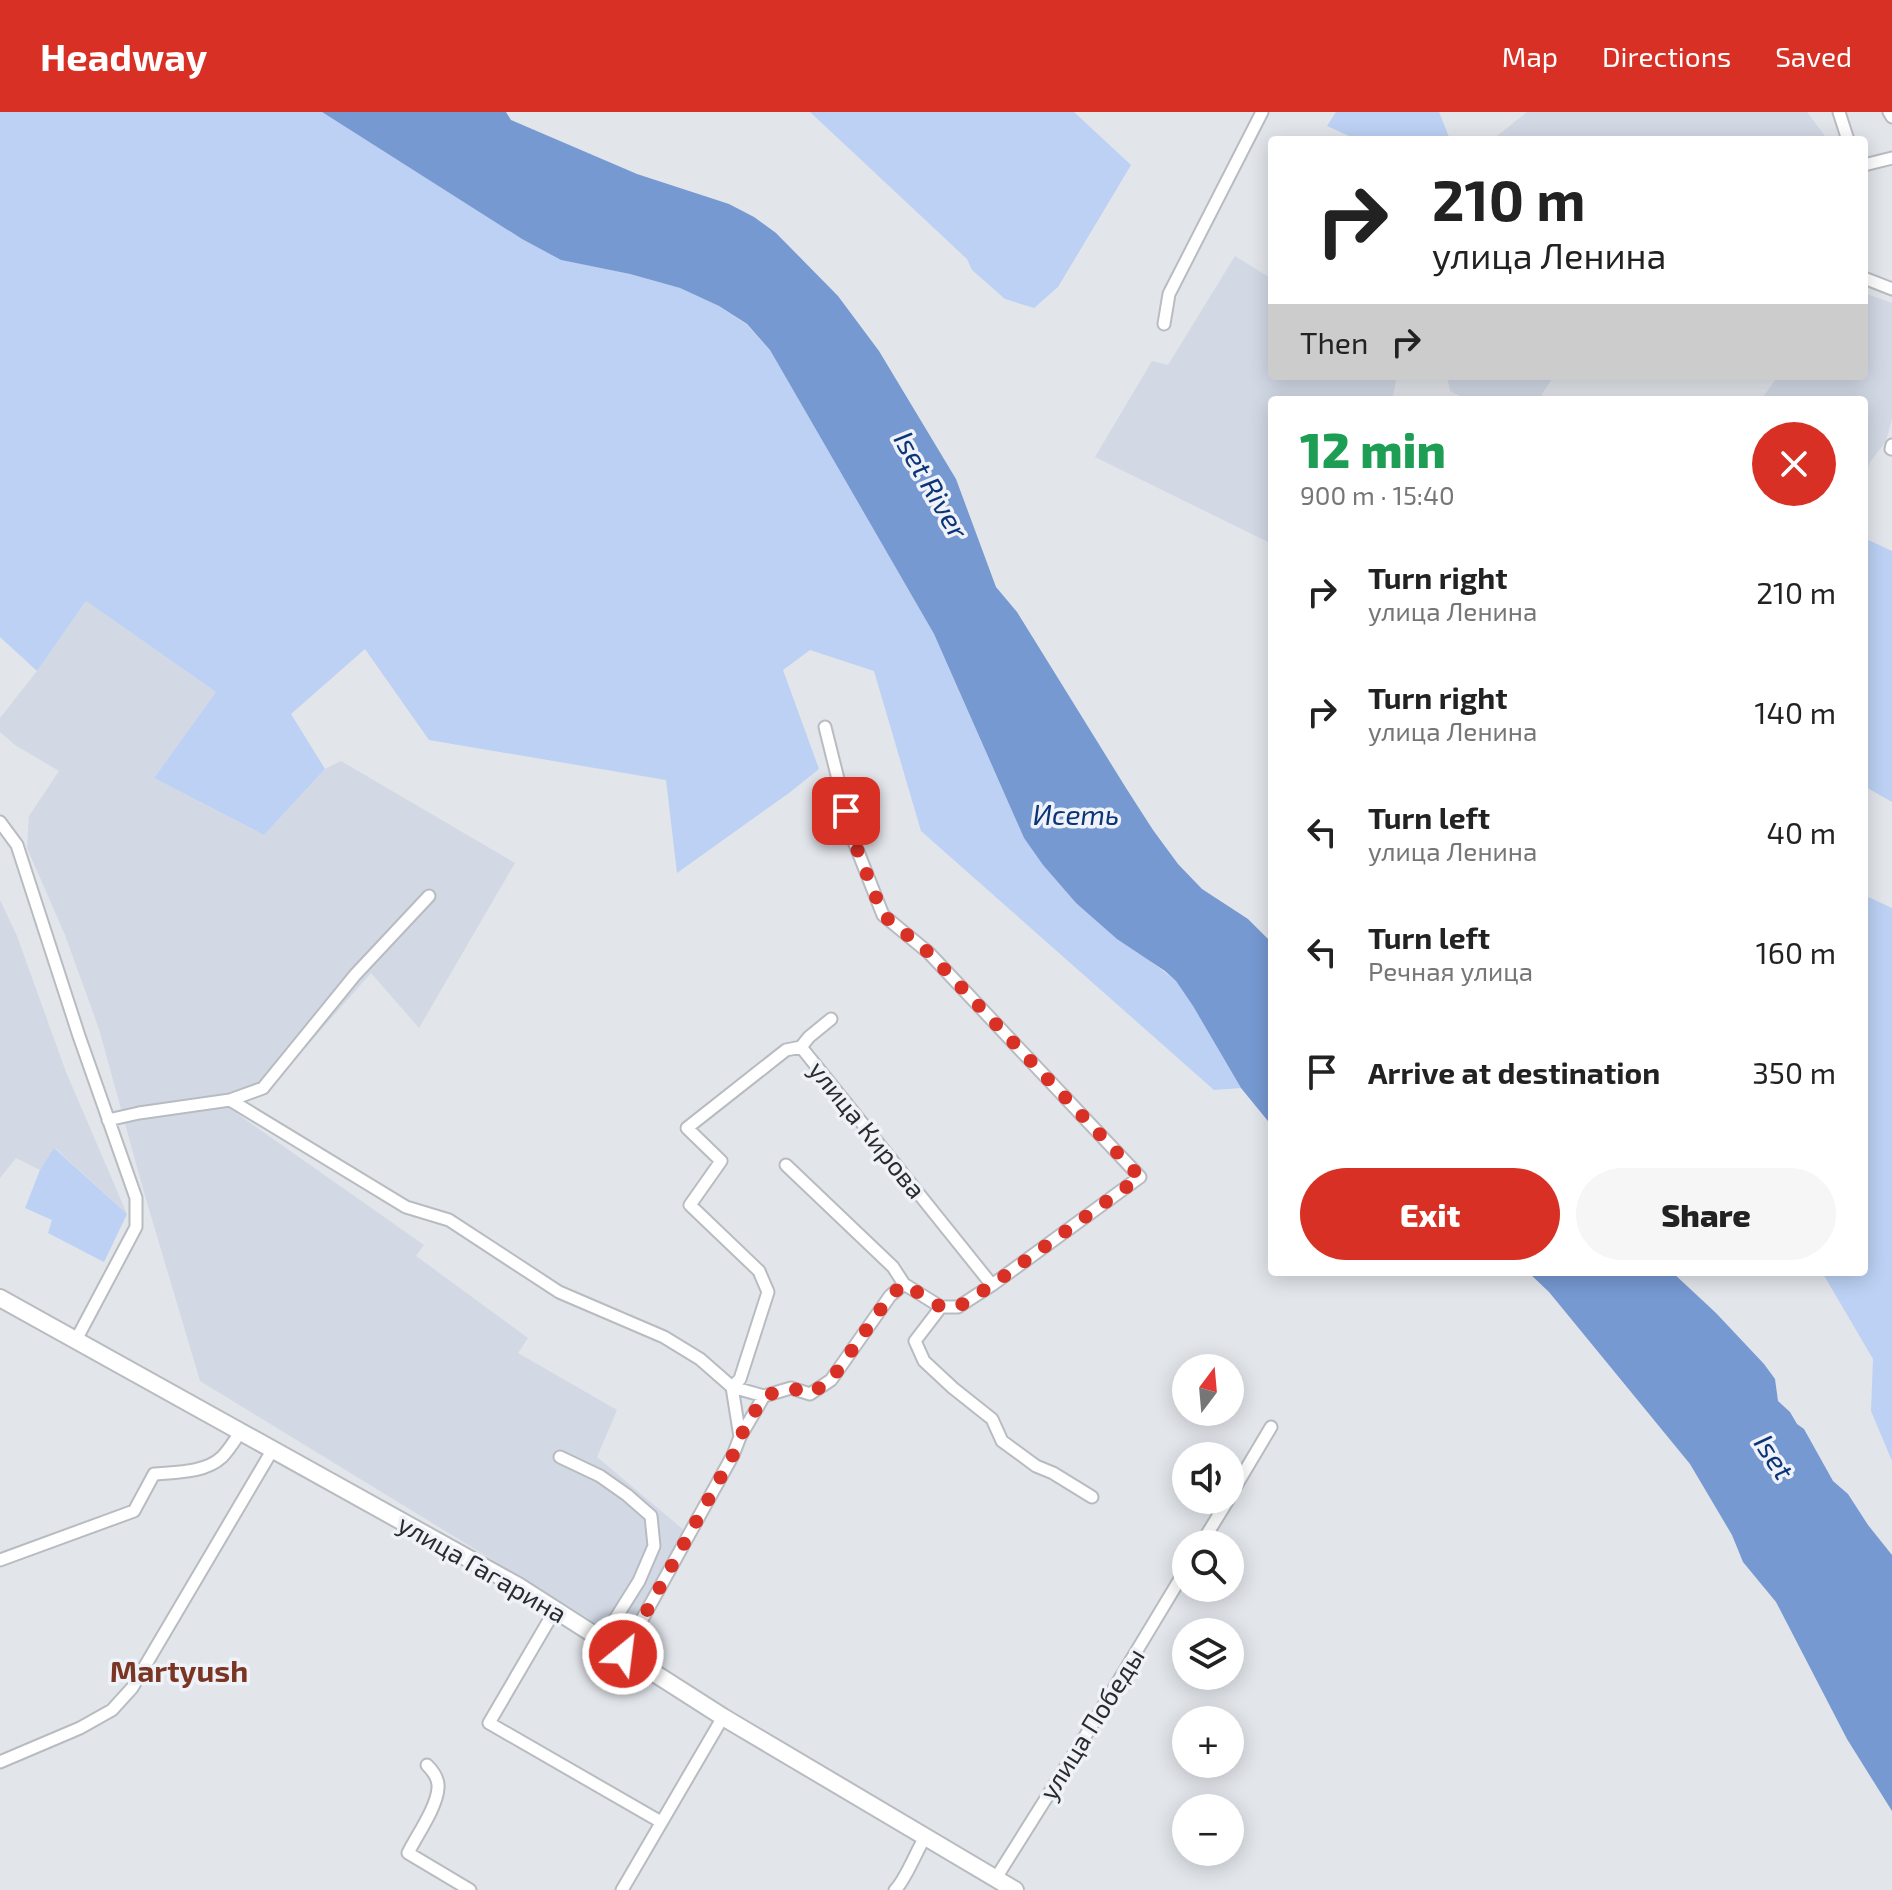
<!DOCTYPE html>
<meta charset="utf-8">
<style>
:root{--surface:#fff;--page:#f6f6f6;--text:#222;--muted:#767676;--accent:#d93025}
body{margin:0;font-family:"Exo 2",sans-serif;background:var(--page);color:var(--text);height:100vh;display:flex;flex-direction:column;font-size:30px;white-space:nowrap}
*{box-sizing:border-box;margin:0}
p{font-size:26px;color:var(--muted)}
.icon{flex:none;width:44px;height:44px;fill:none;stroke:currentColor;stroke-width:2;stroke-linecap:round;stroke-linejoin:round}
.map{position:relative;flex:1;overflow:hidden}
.sheet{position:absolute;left:1268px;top:284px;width:600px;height:880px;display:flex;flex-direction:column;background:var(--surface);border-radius:8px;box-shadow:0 4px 20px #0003}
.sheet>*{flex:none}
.hud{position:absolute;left:1268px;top:24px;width:600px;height:244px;border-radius:8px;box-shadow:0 4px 20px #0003;background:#fff;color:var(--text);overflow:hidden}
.needle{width:52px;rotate:16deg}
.tools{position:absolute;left:1172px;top:1242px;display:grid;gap:16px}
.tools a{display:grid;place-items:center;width:72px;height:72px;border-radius:50%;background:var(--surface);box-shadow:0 4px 20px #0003;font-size:40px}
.pin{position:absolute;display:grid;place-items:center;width:68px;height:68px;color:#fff;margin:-34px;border-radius:16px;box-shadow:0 4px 12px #0006}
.me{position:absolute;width:88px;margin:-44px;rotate:29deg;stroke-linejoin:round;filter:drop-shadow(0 0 6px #0008)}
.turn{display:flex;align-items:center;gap:28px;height:168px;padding:0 32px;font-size:36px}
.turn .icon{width:104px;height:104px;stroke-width:2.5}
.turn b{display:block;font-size:56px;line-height:68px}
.then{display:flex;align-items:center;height:76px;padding:0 32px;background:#0003;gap:16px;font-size:30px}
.round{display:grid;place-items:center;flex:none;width:84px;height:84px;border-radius:42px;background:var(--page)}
.overview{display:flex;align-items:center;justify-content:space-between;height:136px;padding:0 32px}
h1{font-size:48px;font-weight:800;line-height:60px;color:#1e9e55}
.button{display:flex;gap:16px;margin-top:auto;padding:16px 32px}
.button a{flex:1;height:92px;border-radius:48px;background:var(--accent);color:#fff;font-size:32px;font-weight:800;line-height:92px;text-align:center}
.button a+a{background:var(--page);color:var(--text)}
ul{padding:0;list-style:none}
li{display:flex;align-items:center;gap:24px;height:120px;padding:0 32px}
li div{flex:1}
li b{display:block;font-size:30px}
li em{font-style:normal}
header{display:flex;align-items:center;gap:48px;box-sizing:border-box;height:112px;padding:0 40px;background:var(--accent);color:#fff}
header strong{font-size:38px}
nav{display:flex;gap:44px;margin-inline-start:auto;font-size:28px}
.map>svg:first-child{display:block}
</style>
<header>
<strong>Headway</strong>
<nav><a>Map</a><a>Directions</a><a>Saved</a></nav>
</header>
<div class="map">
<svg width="1892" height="1778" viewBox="0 0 1892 1778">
<rect width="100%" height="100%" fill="#e2e5ea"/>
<path fill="#d2d9e5" d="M1527,0H1807L1828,28H1492Z
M1235,144L1272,167V264H1397L1392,288H1272V432L1095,345L1152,249L1168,253Z
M1864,181L1892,191V307L1886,329L1870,350L1864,372V288H1761L1778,264H1864Z
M1447,264H1554L1538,288H1468L1450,279Z
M86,489L216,580L154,666L264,723L325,657L341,649L515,751L419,916L371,861L269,977L232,998L424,1133L416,1144L528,1226L518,1241L617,1298L597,1345L685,1419L622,1527L200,1269L143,1077L99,917L65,823L27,736L29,704L59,659L15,633L0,620V606L37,559Z
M0,788L17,824L66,960L127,1102L55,1036L40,1058L16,1046L0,1066Z"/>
<path fill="#bcd1f4" d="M0,0H322L522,127L561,148L630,162L680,176L719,194L747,213L770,238L934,522L1024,726L1043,753L1076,791L1176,869L1193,894L1241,976L1214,978L921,719L874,559L810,538L783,558L819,657L789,681L677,761L666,668L429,628L365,537L291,602L325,657L264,723L154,666L216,580L86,489L37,559L0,525Z
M810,0H1074L1131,53L1058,175L1034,196L1005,187L972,158L967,147Z
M1336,0H1439L1449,25L1448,28H1358L1327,14Z
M1864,426L1892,439V690L1864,674Z
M1864,783L1892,796V1349L1871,1299L1873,1247L1822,1160H1864Z
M54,1036L127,1102L104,1150L48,1121L52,1108L25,1096L40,1058Z"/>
<path fill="#7699d2" d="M322,0H506L511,8L637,62L729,92L754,105L776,121L838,184L879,239L956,367L996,475L1017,500L1126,676L1153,718L1178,752L1202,777L1248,807L1272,831V1014L1241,976L1193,894L1176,869L1165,859L1117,827L1076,791L1043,753L1024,726L934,522L770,238L747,212L719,194L680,176L630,162L561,148L522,127Z
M1528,1160H1672L1716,1201L1764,1252L1775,1267L1778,1289L1790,1300L1797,1312L1804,1317L1833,1369L1848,1382L1868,1413L1892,1443V1699L1847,1627L1776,1490L1743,1450L1732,1423L1690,1352L1549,1180Z"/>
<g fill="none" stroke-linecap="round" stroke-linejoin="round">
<g stroke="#b8bcc1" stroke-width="15">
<path id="minor" d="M1839,0L1848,28
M1889,0L1892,5
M1864,53L1892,46
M1864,166L1892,177
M1164,212L1169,182L1262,0
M1891,337L1892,333
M0,710L17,733L79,924L136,1086V1115L76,1228
M801,935L809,925L831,907
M230,988L406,1095L449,1108L559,1180L664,1225L700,1247L732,1275L764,1284
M108,1008L139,1001L230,988L263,976L355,863L429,784
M786,1053L893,1155L904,1172
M941,1195L915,1229L924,1249L953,1276L992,1307L1002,1329L1036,1354L1053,1361L1092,1385
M740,1325L732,1275L740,1267L768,1180L759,1159L690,1093L721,1049L687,1016L786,938L801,935L992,1173
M560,1345L600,1364L627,1383L651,1404L654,1434L639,1469L602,1528
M1230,1384L1271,1315
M1201,1432L1228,1388
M0,1448L134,1399L154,1362C176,1360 205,1361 222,1345C229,1338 235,1328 241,1319
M555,1498L489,1611L661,1710
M623,1542L733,1343L740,1325L764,1284L791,1276L810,1282L831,1268L890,1184L904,1172L941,1195H958L992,1173L1140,1065L929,841L883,803L853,727L825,615
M0,1650L80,1616L112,1598L132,1576L273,1337
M427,1653C433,1659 439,1667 438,1676C437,1695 417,1723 408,1741L470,1778
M996,1766L1089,1618L1186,1457
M622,1778L723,1605
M895,1778C905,1769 917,1738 925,1725"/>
</g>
<g stroke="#b8bcc1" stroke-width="20">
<path id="secondary" d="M0,1186L518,1474L723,1605L1015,1778"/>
</g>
<use href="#minor" stroke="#fff" stroke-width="11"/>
<use href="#secondary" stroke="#fff" stroke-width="16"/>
</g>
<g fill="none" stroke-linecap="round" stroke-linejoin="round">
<path stroke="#d93025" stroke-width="14" stroke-dasharray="0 25.2" d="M623,1542L733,1343L740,1325L764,1284L791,1276L810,1282L831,1268L890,1184L904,1172L941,1195H958L992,1173L1140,1065L929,841L883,803L853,727L846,699"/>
</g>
<g text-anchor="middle" stroke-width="7" stroke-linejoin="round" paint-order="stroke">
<g font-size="26" fill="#2a2b2d" stroke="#eff2f8">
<text transform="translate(867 1018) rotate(51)" y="9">улица Кирова</text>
<text transform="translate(482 1457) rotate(30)" y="9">улица Гагарина</text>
<text transform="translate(1092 1612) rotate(-58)" y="9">улица Победы</text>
</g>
<g font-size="28" font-style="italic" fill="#0b3578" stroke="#eff2f8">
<text transform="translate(931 373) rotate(60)" y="10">Iset River</text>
<text x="1076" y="713">Исеть</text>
<text transform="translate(1774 1345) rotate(57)" y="10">Iset</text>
</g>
<g font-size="30" font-weight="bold" fill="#7a3623" stroke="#eff2f8">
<text x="179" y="1570">Martyush</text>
</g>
</g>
</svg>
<div class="tools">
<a><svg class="needle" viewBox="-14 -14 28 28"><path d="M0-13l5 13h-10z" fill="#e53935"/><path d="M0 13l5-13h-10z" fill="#767676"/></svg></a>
<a><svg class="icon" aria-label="sound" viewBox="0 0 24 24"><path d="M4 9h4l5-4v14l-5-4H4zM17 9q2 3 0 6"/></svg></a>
<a><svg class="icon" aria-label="search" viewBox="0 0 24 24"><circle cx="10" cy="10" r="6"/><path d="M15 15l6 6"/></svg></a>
<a><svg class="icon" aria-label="layers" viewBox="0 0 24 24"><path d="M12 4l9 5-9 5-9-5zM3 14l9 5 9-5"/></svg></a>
<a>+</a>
<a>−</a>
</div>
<div class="pin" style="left:846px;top:699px;background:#d93025"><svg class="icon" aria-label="arrive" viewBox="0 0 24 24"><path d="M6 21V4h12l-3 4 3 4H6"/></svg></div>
<svg class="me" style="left:623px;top:1542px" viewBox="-20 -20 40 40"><circle r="17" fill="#d93025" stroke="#fff" stroke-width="3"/><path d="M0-11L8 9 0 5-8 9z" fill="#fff"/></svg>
<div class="hud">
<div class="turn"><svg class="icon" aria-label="right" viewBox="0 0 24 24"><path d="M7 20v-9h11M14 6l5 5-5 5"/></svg><div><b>210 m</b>улица Ленина</div></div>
<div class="then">Then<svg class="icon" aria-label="right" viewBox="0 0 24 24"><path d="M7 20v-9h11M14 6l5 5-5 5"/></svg></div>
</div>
<section class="sheet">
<div class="overview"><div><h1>12 min</h1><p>900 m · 15:40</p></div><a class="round" style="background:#d93025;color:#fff"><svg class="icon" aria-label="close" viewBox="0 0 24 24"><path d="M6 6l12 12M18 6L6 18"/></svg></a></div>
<ul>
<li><svg class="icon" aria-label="right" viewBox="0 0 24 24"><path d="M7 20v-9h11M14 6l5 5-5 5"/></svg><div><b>Turn right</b><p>улица Ленина</p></div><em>210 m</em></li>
<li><svg class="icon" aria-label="right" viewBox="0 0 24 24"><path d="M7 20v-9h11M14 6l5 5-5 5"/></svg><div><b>Turn right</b><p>улица Ленина</p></div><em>140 m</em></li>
<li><svg class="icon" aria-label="left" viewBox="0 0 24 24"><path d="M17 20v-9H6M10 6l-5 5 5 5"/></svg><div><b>Turn left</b><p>улица Ленина</p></div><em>40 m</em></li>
<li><svg class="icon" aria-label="left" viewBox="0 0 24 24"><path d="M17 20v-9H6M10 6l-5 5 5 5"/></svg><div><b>Turn left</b><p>Речная улица</p></div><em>160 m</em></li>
<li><svg class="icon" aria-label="arrive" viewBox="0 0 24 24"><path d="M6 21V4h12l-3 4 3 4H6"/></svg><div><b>Arrive at destination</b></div><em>350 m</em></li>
</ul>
<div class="button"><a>Exit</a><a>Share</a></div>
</section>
</div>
